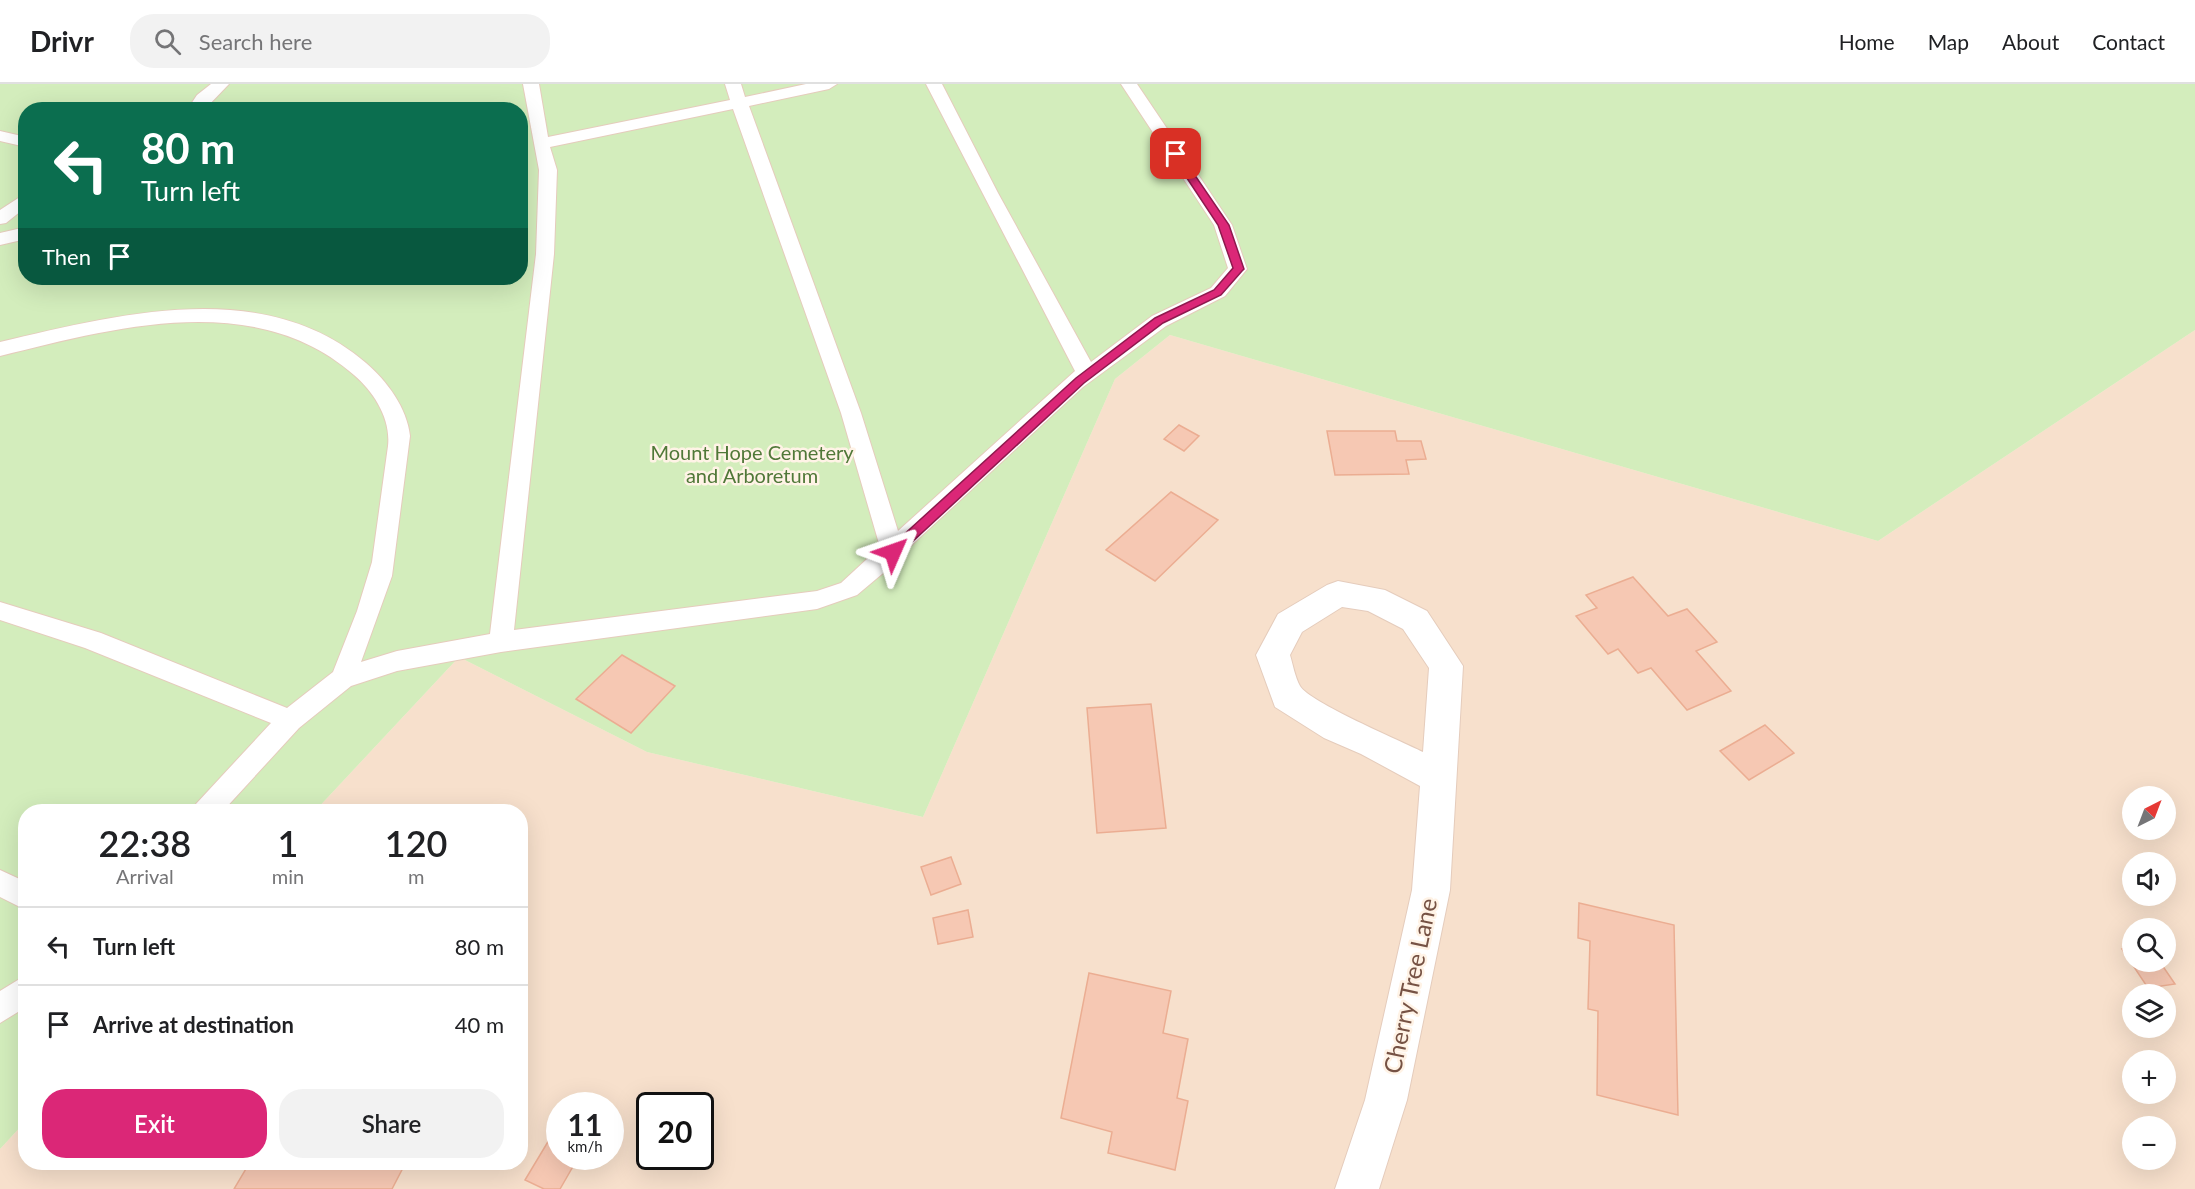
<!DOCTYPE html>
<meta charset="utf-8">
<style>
:root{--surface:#fff;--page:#f2f2f2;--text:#202124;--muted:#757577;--line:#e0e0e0;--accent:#db2777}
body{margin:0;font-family:Lato,sans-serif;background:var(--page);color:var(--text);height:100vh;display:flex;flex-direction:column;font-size:22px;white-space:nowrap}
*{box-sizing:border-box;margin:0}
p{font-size:20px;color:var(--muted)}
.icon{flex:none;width:33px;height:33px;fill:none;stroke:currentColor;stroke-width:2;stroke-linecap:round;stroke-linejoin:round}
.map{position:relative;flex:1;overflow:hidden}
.drawer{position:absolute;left:18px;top:720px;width:510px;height:366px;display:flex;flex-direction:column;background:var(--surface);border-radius:24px;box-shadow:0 6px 24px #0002}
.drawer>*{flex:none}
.hud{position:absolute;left:18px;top:18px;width:510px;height:183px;border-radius:24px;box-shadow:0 6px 24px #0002;background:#0b6e4f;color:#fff;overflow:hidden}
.needle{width:39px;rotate:42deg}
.controls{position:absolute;left:2122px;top:702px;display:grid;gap:12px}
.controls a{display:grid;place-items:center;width:54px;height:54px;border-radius:50%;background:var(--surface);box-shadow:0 6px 24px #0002;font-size:30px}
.speed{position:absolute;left:546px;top:1008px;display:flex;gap:12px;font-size:30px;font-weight:700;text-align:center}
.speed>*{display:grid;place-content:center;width:78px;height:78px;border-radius:50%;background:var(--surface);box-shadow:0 6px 24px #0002;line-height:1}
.speed small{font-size:15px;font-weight:400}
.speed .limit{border:3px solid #111;border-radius:9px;background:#fff;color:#111}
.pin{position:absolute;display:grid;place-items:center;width:51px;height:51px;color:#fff;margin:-26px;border-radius:12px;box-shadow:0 3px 9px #0006}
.me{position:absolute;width:66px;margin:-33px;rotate:47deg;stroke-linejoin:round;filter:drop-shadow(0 0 4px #0008)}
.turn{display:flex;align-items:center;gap:21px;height:126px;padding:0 24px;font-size:27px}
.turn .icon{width:78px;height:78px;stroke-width:2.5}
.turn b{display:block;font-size:42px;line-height:51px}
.then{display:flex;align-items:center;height:57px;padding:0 24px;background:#0003;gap:12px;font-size:22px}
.eta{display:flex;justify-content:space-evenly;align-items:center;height:102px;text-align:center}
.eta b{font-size:36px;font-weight:600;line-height:42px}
.action{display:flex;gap:12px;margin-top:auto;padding:12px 24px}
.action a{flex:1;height:69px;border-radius:24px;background:var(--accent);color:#fff;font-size:24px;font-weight:600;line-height:69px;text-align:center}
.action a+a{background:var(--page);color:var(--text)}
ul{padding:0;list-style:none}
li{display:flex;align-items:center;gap:18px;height:78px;padding:0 24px;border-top:2px solid var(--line)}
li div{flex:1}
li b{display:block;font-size:22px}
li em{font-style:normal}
header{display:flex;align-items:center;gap:36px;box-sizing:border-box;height:84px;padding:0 30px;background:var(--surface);border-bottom:2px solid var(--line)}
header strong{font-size:28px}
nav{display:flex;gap:33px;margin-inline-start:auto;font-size:21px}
.search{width:420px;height:54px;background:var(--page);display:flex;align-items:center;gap:15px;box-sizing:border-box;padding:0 21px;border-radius:24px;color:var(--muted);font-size:22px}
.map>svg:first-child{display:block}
</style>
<header>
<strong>Drivr</strong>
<div class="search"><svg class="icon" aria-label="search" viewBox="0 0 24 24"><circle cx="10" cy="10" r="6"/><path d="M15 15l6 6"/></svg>Search here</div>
<nav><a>Home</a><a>Map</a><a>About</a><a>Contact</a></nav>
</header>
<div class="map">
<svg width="2195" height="1105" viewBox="0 0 2195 1105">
<rect width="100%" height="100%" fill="#feefde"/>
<path fill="#f7e0cc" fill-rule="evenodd" d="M2195,246V1105H0V1065L25,1038L26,1078H520V728L315,727L459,573L647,668L923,733L1115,295L1170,251L1878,457ZM2133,712H2166V746H2133ZM2133,778H2166V812H2133ZM2133,844H2166V878H2133ZM2133,910H2166V944H2133ZM2133,976H2166V1010H2133ZM560,1022H610V1072H560ZM650,1022H700V1072H650ZM2133,1042H2166V1076H2133Z"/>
<path fill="#d3edbc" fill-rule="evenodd" d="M0,0H2195V246L1878,457L1170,251L1115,295L923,733L647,668L459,573L315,727L26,728L25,1038L0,1065ZM26,26H520V194H26Z"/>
<path fill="#f6c8b3" stroke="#ebad92" stroke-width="1.5" d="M1179,341L1199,352L1184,367L1164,355Z
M1327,347H1395L1397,357H1421L1426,375L1406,376L1409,390L1335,391Z
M1171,408L1218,436L1155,497L1106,466Z
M1633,493L1668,532L1687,525L1717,558L1696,567L1731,607L1687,626L1651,584L1638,589L1618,565L1608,570L1576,532L1597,524L1586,511Z
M622,571L675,602L631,649L576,615Z
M1151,620L1166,744L1097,749L1087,624Z
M1765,641L1794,669L1749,696L1720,667Z
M951,773L961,800L931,811L921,783Z
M1579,819L1674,841L1678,1031L1597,1011L1598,927L1588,925L1590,857L1578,854Z
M968,826L973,853L938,860L933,834Z
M2133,863V878H2160L2175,900L2148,904L2122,865Z
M1089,889L1171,907L1163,949L1188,955L1177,1014L1188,1017L1175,1086L1108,1069L1112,1048L1061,1034Z
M558,1041L560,1072H579L560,1105H544L525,1096Z
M250,1078H406L392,1105H234Z"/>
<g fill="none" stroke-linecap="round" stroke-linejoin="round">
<g stroke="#e5ccbc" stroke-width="2">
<path id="service" d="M211,0H229L204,26H187L197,11Z
M523,0H539L548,53L730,16L725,0H741L745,13L806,0H837L829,5L749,22L861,329L898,447L1075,287L926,0H942L998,109L1091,278L1152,232L1211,204L1228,184L1214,141L1121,0H1137L1232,141L1247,185L1225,212L1166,242L1083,303L904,468L901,474L857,511L817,525L501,568L397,587L351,602L299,644L222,728H192L196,720L271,639L85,564L0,536V518L101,549L287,624L333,588L357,527L372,478L388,362C391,335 374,308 354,291C255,204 114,244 0,272V258C117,231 264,191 366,279C387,297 407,324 410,352L392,492L361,578L397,567L490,550L536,170L539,86ZM733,25L841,329L880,463L841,499L817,507L514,546L554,170L557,86L550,63Z
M0,47L26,53V63L0,57Z
M26,109V123L6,139L0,140V126Z
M26,143V155L0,161V149Z
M0,786L26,798V826L0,813Z
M26,891V923L0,939V907Z"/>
</g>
<g stroke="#e5ccbc" stroke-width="2">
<path id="minor" d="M1338,497L1385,506L1427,527L1463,582L1450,806L1407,1016L1379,1105H1335L1365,1016L1412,806L1420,702L1361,670L1324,654L1275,623L1256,571L1278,530L1327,501ZM1342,523L1368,527L1403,545L1429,584L1423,668C1401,657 1309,618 1300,602C1295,593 1293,581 1290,571L1302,548Z"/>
</g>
<use href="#service" fill="#fff" fill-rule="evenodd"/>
<use href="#minor" fill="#fff" fill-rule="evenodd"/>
</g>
<path fill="#db2777" stroke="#8e194d" stroke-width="1.5" d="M1173,68H1179L1229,141L1244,185L1242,187L1221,211L1163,239L1084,299L898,471H889V464L1076,294L1155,234L1214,206L1233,184L1218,141L1171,70Z"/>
<g text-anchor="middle" stroke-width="5" stroke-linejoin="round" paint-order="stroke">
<g font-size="20" fill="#507838" stroke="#fff3e6">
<text x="752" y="376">Mount Hope Cemetery<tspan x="752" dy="23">and Arboretum</tspan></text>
</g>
<g font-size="24" fill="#765244" stroke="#fff3e6">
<text transform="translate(1411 902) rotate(-78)" y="8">Cherry Tree Lane</text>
</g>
</g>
</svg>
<div class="controls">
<a><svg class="needle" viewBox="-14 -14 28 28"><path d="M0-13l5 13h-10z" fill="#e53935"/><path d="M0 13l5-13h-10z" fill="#757577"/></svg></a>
<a><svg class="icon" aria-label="sound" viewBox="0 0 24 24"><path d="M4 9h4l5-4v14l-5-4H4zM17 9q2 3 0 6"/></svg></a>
<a><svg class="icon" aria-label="search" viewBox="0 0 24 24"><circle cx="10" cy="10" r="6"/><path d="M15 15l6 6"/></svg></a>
<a><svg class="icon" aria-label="layers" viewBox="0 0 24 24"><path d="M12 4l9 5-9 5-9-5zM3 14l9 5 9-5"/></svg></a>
<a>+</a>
<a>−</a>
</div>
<div class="speed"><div>11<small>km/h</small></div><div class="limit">20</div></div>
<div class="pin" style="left:1176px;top:70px;background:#d93025"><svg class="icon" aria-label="arrive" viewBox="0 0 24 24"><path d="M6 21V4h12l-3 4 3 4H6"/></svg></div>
<svg class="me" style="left:893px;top:468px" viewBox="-20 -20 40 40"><path d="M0-17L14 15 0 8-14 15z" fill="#db2777" stroke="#fff" stroke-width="4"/></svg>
<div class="hud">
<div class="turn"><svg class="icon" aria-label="left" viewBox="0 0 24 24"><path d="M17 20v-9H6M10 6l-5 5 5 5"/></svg><div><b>80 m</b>Turn left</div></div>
<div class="then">Then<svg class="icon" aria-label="arrive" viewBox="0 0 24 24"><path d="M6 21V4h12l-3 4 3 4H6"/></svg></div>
</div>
<section class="drawer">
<div class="eta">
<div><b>22:38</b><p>Arrival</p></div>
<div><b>1</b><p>min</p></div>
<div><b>120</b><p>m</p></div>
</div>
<ul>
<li><svg class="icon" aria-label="left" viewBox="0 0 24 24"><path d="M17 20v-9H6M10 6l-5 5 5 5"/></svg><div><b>Turn left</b></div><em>80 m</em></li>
<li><svg class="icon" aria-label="arrive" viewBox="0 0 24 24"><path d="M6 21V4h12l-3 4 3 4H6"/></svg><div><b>Arrive at destination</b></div><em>40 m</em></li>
</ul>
<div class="action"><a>Exit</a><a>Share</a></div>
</section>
</div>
